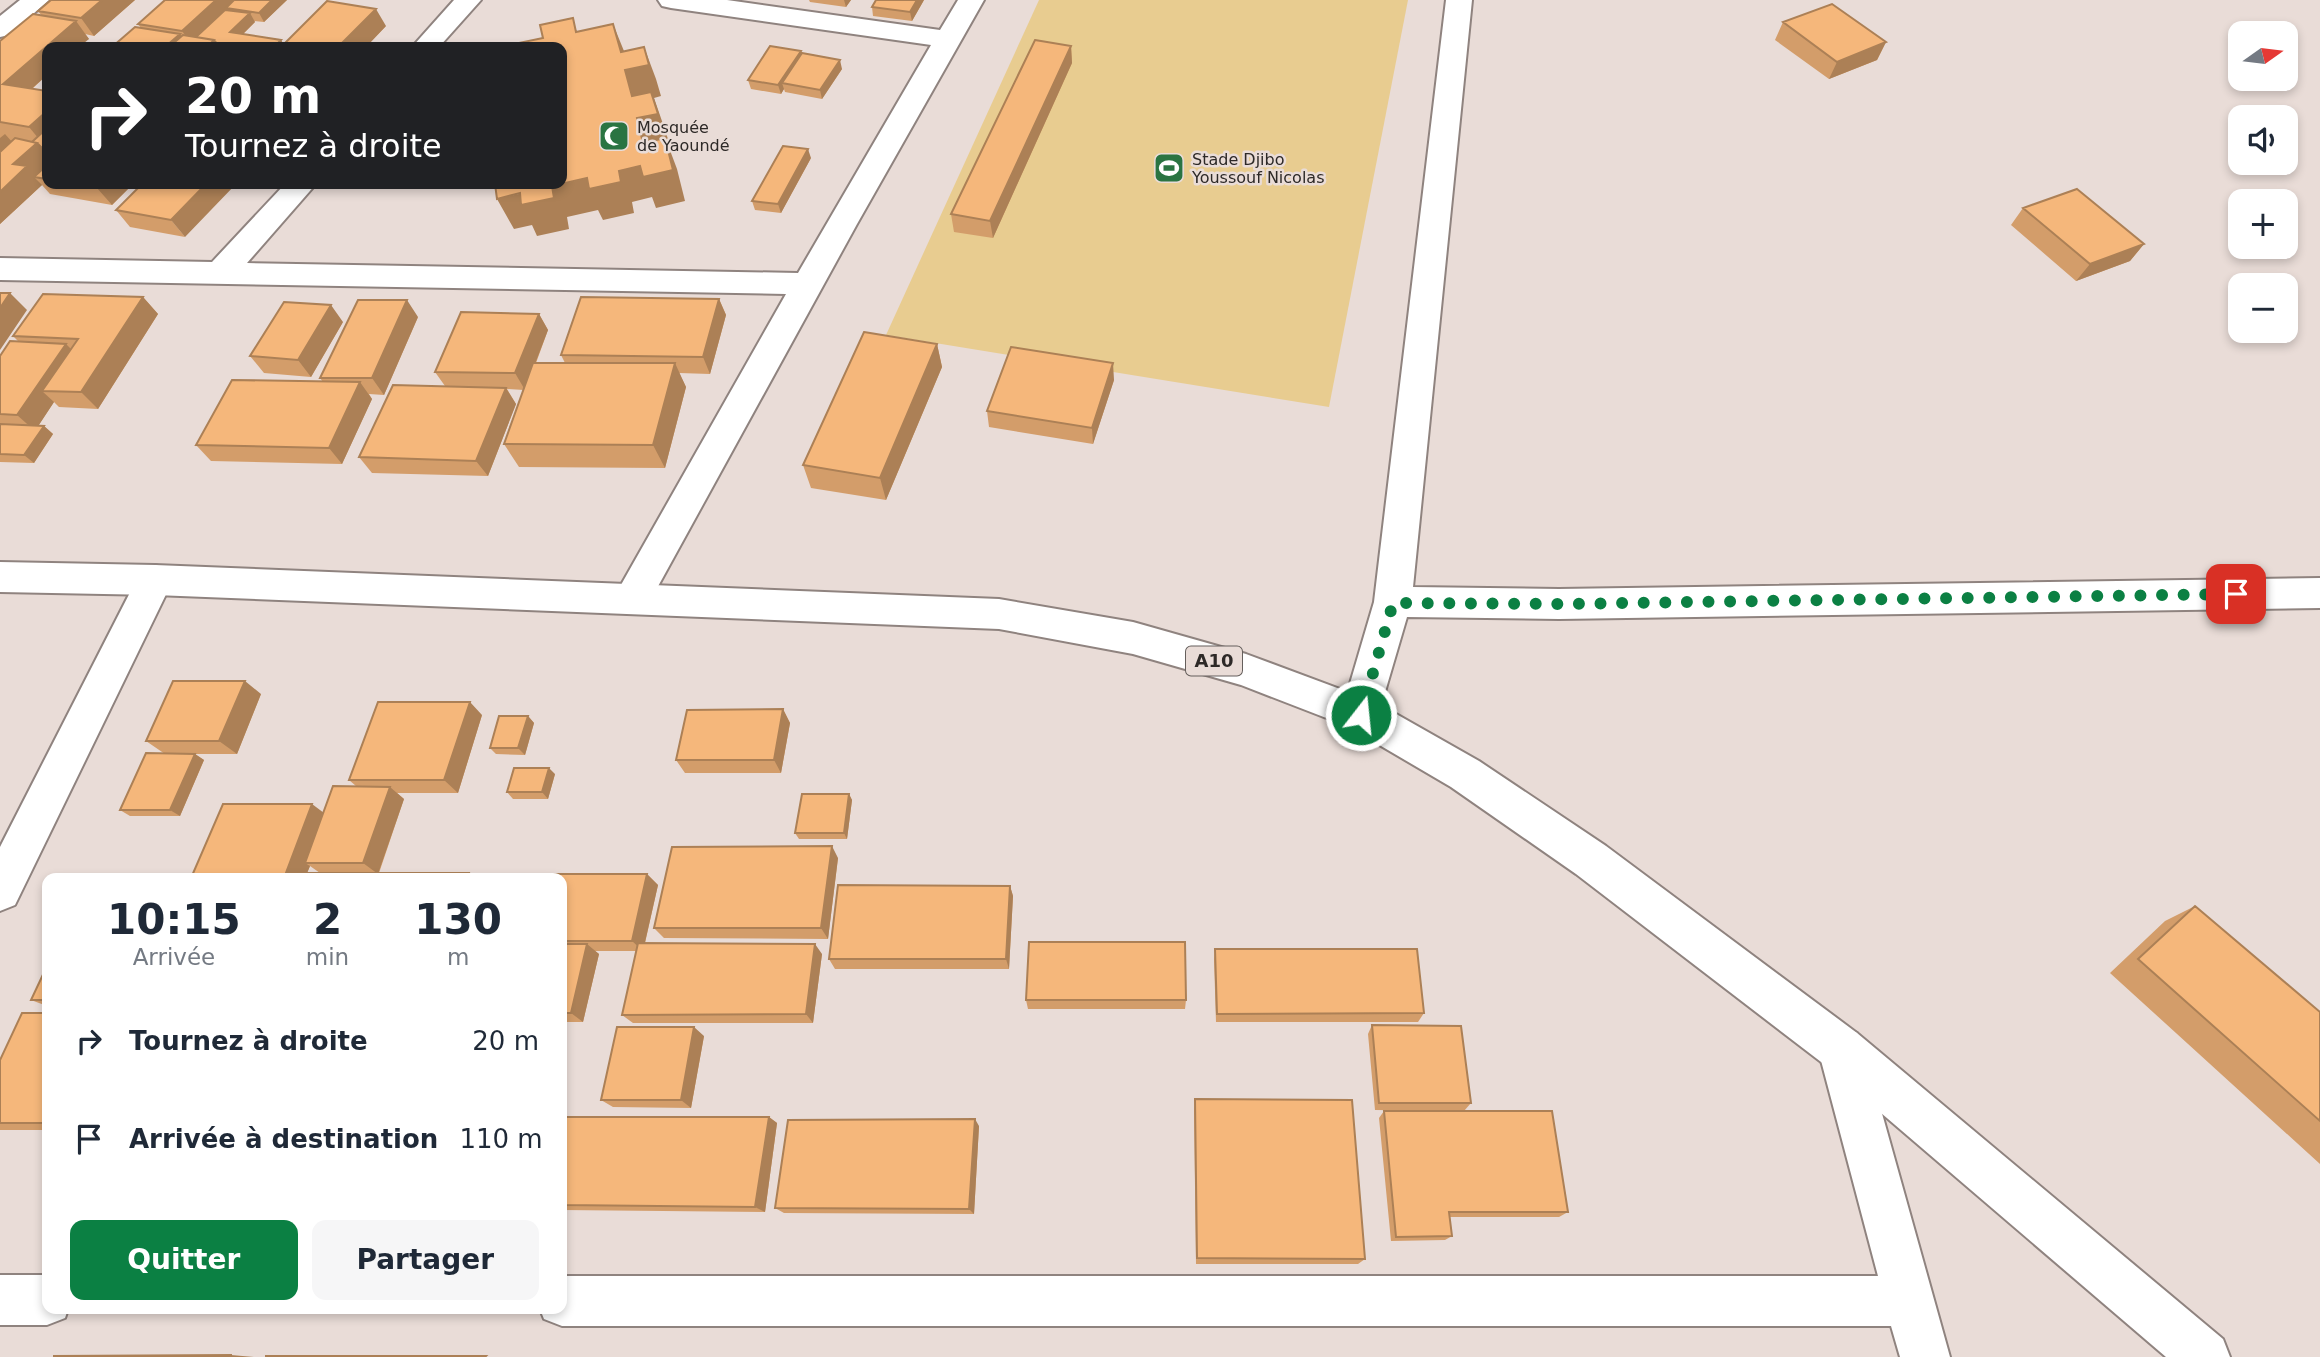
<!DOCTYPE html>
<html lang="fr">
<meta charset="utf-8">
<style>
:root{--surface:#fff;--page:#f6f6f7;--text:#1f2937;--muted:#747a83;--accent:#0b8043}
body{margin:0;font-family:"DejaVu Sans",sans-serif;background:var(--page);color:var(--text);height:100vh;display:flex;flex-direction:column;font-size:26px;white-space:nowrap}
*{box-sizing:border-box;margin:0}
p{font-size:23px;color:var(--muted)}
.icon{flex:none;width:38px;height:38px;fill:none;stroke:currentColor;stroke-width:2;stroke-linecap:round;stroke-linejoin:round}
.map{position:relative;flex:1;overflow:hidden}
.drawer{position:absolute;left:42px;top:873px;width:525px;height:441px;display:flex;flex-direction:column;background:var(--surface);border-radius:14px;box-shadow:0 4px 10px #0003}
.drawer>*{flex:none}
.hud{position:absolute;left:42px;top:42px;width:525px;height:147px;border-radius:14px;box-shadow:0 4px 10px #0003;background:#202124;color:#fff;overflow:hidden}
.needle{width:46px;rotate:76deg}
.fabs{position:absolute;left:2228px;top:21px;display:grid;gap:14px}
.fabs a{display:grid;place-items:center;width:70px;height:70px;border-radius:14px;background:var(--surface);box-shadow:0 4px 10px #0003;font-size:35px}
.pin{position:absolute;display:grid;place-items:center;width:60px;height:60px;color:#fff;margin:-30px;border-radius:14px;box-shadow:0 4px 10px #0006}
.me{position:absolute;width:77px;margin:-38px;rotate:16deg;stroke-linejoin:round;filter:drop-shadow(0 0 5px #0008)}
.turn{display:flex;align-items:center;gap:24px;height:147px;padding:0 28px;font-size:32px}
.turn .icon{width:91px;height:91px;stroke-width:2.5}
.turn b{display:block;font-size:49px;line-height:60px}
.eta{display:flex;justify-content:space-evenly;align-items:center;height:119px;text-align:center}
.eta b{font-size:42px;font-weight:800;line-height:49px}
.action{display:flex;gap:14px;margin-top:auto;padding:14px 28px}
.action a{flex:1;height:80px;border-radius:14px;background:var(--accent);color:#fff;font-size:28px;font-weight:800;line-height:80px;text-align:center}
.action a+a{background:var(--page);color:var(--text)}
ul{padding:0;list-style:none}
li{display:flex;align-items:center;gap:21px;height:98px;padding:0 28px}
li div{flex:1}
li b{display:block;font-size:26px}
li em{font-style:normal}
.map>svg:first-child{display:block}
</style>
<div class="map">
<svg width="2320" height="1357" viewBox="0 0 2320 1357">
<rect width="100%" height="100%" fill="#e9dcd7"/>
<path fill="#e8cc90" d="M1039,0H1408L1329,407L886,335Z"/>
<g fill="none" stroke-linecap="round" stroke-linejoin="round">
<g stroke="#8f837f" stroke-width="4">
<path id="minor" d="M20,0H49L9,35L0,37V16Z
M454,0H481L439,47H412Z
M658,0H727L940,30L958,0H984L857,224L645,610L632,614L619,610L613,599L786,294L0,280V258L212,262L285,184H316L247,263L798,273L931,45L671,8L662,6Z
M1446,0H1472L1413,587L1559,589L2320,578V608L1559,619L1407,617L1375,726L1361,731L1347,726L1341,714L1374,602Z
M155,565L168,569L173,580L15,905L0,911V847L142,569Z
M1841,1026L1857,1033L1864,1049L1950,1357H1900L1891,1326H562L544,1319L540,1309H562V1276H1878L1818,1049L1825,1033Z
M0,1275H47V1309H68L65,1318L47,1325H0Z"/>
</g>
<g stroke="#8f837f" stroke-width="4">
<path id="major" d="M0,562L155,565L999,599L1133,622L1246,654L1375,702L1479,761L1606,846L1857,1033L2223,1339L2230,1357H2166L1825,1065L1576,874L1451,787L1347,726L1241,685L1133,654L999,629L155,595L0,592Z"/>
</g>
<use href="#minor" fill="#fff" fill-rule="evenodd"/>
<use href="#major" fill="#fff" fill-rule="evenodd"/>
</g>
<path fill="#d39d6a" fill-rule="evenodd" d="M135,0L94,36L85,34L89,39L47,47V75L32,89L47,91V184H133L112,205L50,194L42,185L0,224V41L42,16L38,11Z
M165,0H287L264,22L254,21L255,22L243,34L281,40L284,45L386,26L366,47H112L141,28L138,24Z
M809,0H851L846,7L810,2Z
M924,0L912,21L873,16L872,7Z
M1783,22L1886,42L1877,60L1829,79L1775,40Z
M1071,46L1072,63L993,238L954,232L951,214Z
M801,51V55L842,69L822,99L785,92L784,89L781,94L751,89L748,80Z
M811,158L781,213L755,210L752,201Z
M142,184L185,237L130,227L116,210Z
M2023,208L2144,244L2130,261L2076,281L2011,225Z
M143,297L158,314L98,409L59,407L54,402L38,426H44L53,434L34,463L0,462V356L19,342L13,336Z
M719,299L726,315L710,374L679,373L686,387L665,468L519,467L504,444L524,390L507,389L516,404L488,476L372,473L359,457L445,386L435,372L539,314L548,330L536,363H565L561,355Z
M418,317L384,395L369,394L372,399L342,464L211,461L196,445L323,382L320,378Z
M343,322L311,377L264,373L250,356Z
M937,344L942,367L886,500L811,488L803,465Z
M1114,380L1093,444L989,427L987,411Z
M261,694L237,754H195L204,760L180,816H130L120,810L165,754L146,741Z
M783,709L790,723L781,773H685L676,760Z
M482,715L458,793H397L404,799L379,873L474,877L647,874L658,885L645,943L822,954L813,1023H633L622,1015L636,951H595L599,954L583,1022H562V878H191L323,813L356,786L349,780ZM310,866L320,873H307Z
M528,716L534,723L525,755L496,754L490,748Z
M555,774L548,799H513L507,792Z
M849,794L852,800L847,839H799L795,833Z
M838,858L828,939L664,938L654,928Z
M1010,886L1013,896L1009,969H835L829,959Z
M2195,906L2320,1012V1164L2110,973L2165,921Z
M1215,949L1424,1013L1418,1022H1216L1214,959Z
M47,966V1006L31,1000Z
M1026,1000H1186L1185,1009H1028Z
M47,1013V1130H0V1060Z
M1372,1025L1471,1103L1464,1111L1375,1110L1368,1034Z
M704,1036L691,1108L613,1107L601,1100Z
M1195,1099L1365,1259L1358,1264H1196L1194,1110Z
M1384,1111L1568,1212L1559,1217H1450L1452,1236L1445,1240L1391,1241L1379,1118Z
M562,1117H769L777,1123L765,1212L562,1210Z
M979,1126L974,1214L784,1213L775,1208Z"/>
<path fill="#ac8056" d="M102,0H135L94,36L81,18Z
M216,0H246L226,8L230,15L194,47L182,31Z
M272,0H287L264,22L259,13Z
M844,0H851L846,7Z
M917,0H924L912,21L910,12Z
M376,9L386,26L366,47H338Z
M250,13L255,22L236,41L230,32Z
M76,21L89,39L79,47H47V75L18,101L3,84Z
M613,24L626,56L644,47L656,79L661,96L654,98L663,124L670,145H668L677,169L685,201L656,208L652,197L632,202L634,213L603,220L598,210L567,217L569,229L537,236L532,225L514,229L497,199L619,171L632,96Z
M180,34L189,47H165Z
M214,40L220,47H207Z
M281,40L285,47H274Z
M1886,42L1877,60L1829,79L1837,62Z
M1071,46L1072,63L993,238L990,221Z
M801,51L803,60L782,83L784,89L781,94L778,85Z
M840,60L842,69L822,99L820,90Z
M47,111V141L44,145L29,127Z
M5,134L13,143L0,154V138Z
M37,143L47,154V165L34,177L42,185L0,224V192L13,164Z
M808,149L811,158L781,213L778,204Z
M101,184H133L112,205L97,188Z
M206,184H236L185,237L171,220Z
M2144,244L2130,261L2076,281L2090,264Z
M10,293L27,310L0,350V308Z
M143,297L158,314L98,409L81,392Z
M719,299L726,315L710,374L703,357Z
M407,300L418,317L384,395L372,378Z
M331,305L343,322L311,377L298,360Z
M539,314L548,330L525,390L515,373Z
M66,344L82,360L42,391L54,402L35,431L17,415Z
M937,344L942,367L886,500L880,478Z
M675,363L686,387L665,468L653,445Z
M1113,363L1114,380L1093,444L1092,428Z
M360,382L372,399L342,464L329,448Z
M506,388L516,404L488,476L476,461Z
M44,426L53,434L34,463L24,455Z
M245,681L261,694L237,754L219,741Z
M470,702L482,715L458,793L444,780Z
M783,709L790,723L781,773L774,760Z
M528,716L534,723L525,755L518,748Z
M195,754L204,760L180,816L170,810Z
M549,768L555,774L548,799L542,792Z
M390,787L404,799L378,874L363,863Z
M849,794L852,800L847,839L844,833Z
M312,804L328,816L305,863L310,866L305,878H284Z
M832,846L838,858L828,939L821,928Z
M469,873L476,878H468Z
M647,874L658,885L643,951L632,941Z
M1010,886L1013,896L1009,969L1006,959Z
M587,944L599,954L583,1022L571,1013Z
M815,944L822,954L813,1023L806,1014Z
M694,1027L704,1036L691,1108L681,1100Z
M562,1045L567,1048L562,1071Z
M769,1117L777,1123L765,1212L755,1207Z
M975,1119L979,1126L974,1214L969,1209Z
M231,1355L254,1357H231Z"/>
<path fill="#f5b77b" stroke="#ac8056" stroke-width="2" d="M51,0H102L81,18L38,11Z
M165,0H216L182,31L138,24Z
M234,0H272L259,13L226,8Z
M876,0H917L910,12L872,7Z
M327,1L376,9L338,47H281Z
M1832,4L1886,42L1837,62L1783,22Z
M225,10L250,13L230,32L281,40L274,47H229L218,45L214,40L196,37Z
M33,14L76,21L3,84L47,91V111L29,127L0,122V41Z
M573,18L576,32L613,24L621,52L644,47L649,65L625,70L632,96L651,92L658,114L637,118L643,143L665,138L673,170L643,177L640,166L619,171L621,182L589,189L587,178L552,186L554,198L521,205L520,193L497,199L495,184H562V47H499L543,38L540,25Z
M135,27L180,34L165,47H112Z
M183,35L214,40L207,47H169Z
M1035,40L1071,46L990,221L951,214Z
M770,46L801,51L778,85L748,80Z
M802,53L840,60L820,90L782,83Z
M47,128V149L42,148L37,143L32,142Z
M15,138L37,143L13,164L27,166L0,192V152Z
M783,146L808,149L778,204L752,201Z
M47,165V179L34,177Z
M74,184H101L97,188Z
M142,184H206L171,220L116,210Z
M2077,189L2144,244L2090,264L2023,208Z
M0,293H10L0,308Z
M43,294L143,297L81,392L42,391L78,339L13,336Z
M581,297L719,299L703,357L561,355Z
M358,300H407L372,378H320Z
M284,302L331,305L298,360L250,356Z
M461,312L539,314L515,373L435,372Z
M864,332L937,344L880,478L803,465Z
M10,341L66,344L17,415L0,414V356Z
M1011,347L1113,363L1092,428L987,411Z
M533,363H675L653,445L504,444Z
M232,380L360,382L329,448L196,445Z
M393,385L506,388L476,461L359,457Z
M0,424L44,426L24,455L0,454Z
M173,681H245L219,741H146Z
M378,702H470L444,780H349Z
M783,709L774,760H676L687,710Z
M499,716H528L518,748H490Z
M146,753L195,754L170,810H120Z
M514,768H549L542,792H507Z
M333,786L390,787L363,863H305Z
M802,794H849L844,833H795Z
M223,804H312L284,878H191Z
M832,846L821,928H654L672,847Z
M298,873H469L468,878H296Z
M475,874H647L632,941H562V878H474Z
M838,885L1010,886L1006,959H829Z
M2195,906L2320,1012V1121L2138,959Z
M1029,942H1185L1186,1000H1026Z
M638,943L815,944L806,1014L622,1015Z
M562,944H587L571,1013H562Z
M1215,949H1417L1424,1013L1217,1014Z
M47,966V1000H31Z
M22,1013H47V1123H0V1060Z
M1372,1025L1461,1026L1471,1103H1379Z
M617,1027H694L681,1100H601Z
M1195,1099L1352,1100L1365,1259L1197,1258Z
M1384,1111H1552L1568,1212H1449L1452,1236L1396,1237Z
M562,1117H769L755,1207L562,1205Z
M975,1119L969,1209L775,1208L788,1120Z
M231,1355V1357H54V1356Z
M266,1356H486L485,1357H266Z"/>
<g fill="none" stroke-linecap="round" stroke-linejoin="round">
<path stroke="#0b8043" stroke-width="12" stroke-dasharray="0 21.6" d="M1361,715L1393,603L1559,604L2236,594"/>
</g>
<defs>
<g id="mosque-square" transform="scale(1.575)"><rect x="-9" y="-9" width="18" height="18" rx="4" fill="#2a7442" stroke="#e9dcd7"/><path d="M3.5-4.9A6 6 0 1 0 3.5 4.9A5 5 0 1 1 3.5-4.9Z" fill="#fff"/></g>
<g id="stadium-square" transform="scale(1.575)"><rect x="-9" y="-9" width="18" height="18" rx="4" fill="#2a7442" stroke="#e9dcd7"/><path d="M0-5a6.5 5 0 1 0 0 10a6.5 5 0 1 0 0-10ZM-3.5-1.8h7v3.6h-7Z" fill="#fff"/></g>
</defs>
<g fill-rule="evenodd">
<use href="#mosque-square" x="614" y="136"/>
<use href="#stadium-square" x="1169" y="168"/>
</g>
<g text-anchor="middle" stroke-width="5" stroke-linejoin="round" paint-order="stroke">
<g font-size="16" fill="#2d2927" stroke="#e9dcd7" text-anchor="start">
<text x="637" y="133">Mosquée<tspan x="637" dy="18">de Yaoundé</tspan></text>
<text x="1192" y="165">Stade Djibo<tspan x="1192" dy="18">Youssouf Nicolas</tspan></text>
</g>
<rect fill="#e9dcd7" stroke="#655f5c" stroke-width="2" x="1186" y="646.5" width="56" height="29" rx="5"/>
<g font-size="18" font-weight="bold" fill="#2d2927">
<text x="1214" y="667">A10</text>
</g>
</g>
</svg>
<div class="fabs">
<a><svg class="needle" viewBox="-14 -14 28 28"><path d="M0-13l5 13h-10z" fill="#e53935"/><path d="M0 13l5-13h-10z" fill="#747a83"/></svg></a>
<a><svg class="icon" aria-label="sound" viewBox="0 0 24 24"><path d="M4 9h4l5-4v14l-5-4H4zM17 9q2 3 0 6"/></svg></a>
<a>+</a>
<a>−</a>
</div>
<div class="pin" style="left:2236px;top:594px;background:#d93025"><svg class="icon" aria-label="arrive" viewBox="0 0 24 24"><path d="M6 21V4h12l-3 4 3 4H6"/></svg></div>
<svg class="me" style="left:1361px;top:715px" viewBox="-20 -20 40 40"><circle r="17" fill="#0b8043" stroke="#fff" stroke-width="3"/><path d="M0-11L8 9 0 5-8 9z" fill="#fff"/></svg>
<div class="hud">
<div class="turn"><svg class="icon" aria-label="right" viewBox="0 0 24 24"><path d="M7 20v-9h11M14 6l5 5-5 5"/></svg><div><b>20 m</b>Tournez à droite</div></div>
</div>
<section class="drawer">
<div class="eta">
<div><b>10:15</b><p>Arrivée</p></div>
<div><b>2</b><p>min</p></div>
<div><b>130</b><p>m</p></div>
</div>
<ul>
<li><svg class="icon" aria-label="right" viewBox="0 0 24 24"><path d="M7 20v-9h11M14 6l5 5-5 5"/></svg><div><b>Tournez à droite</b></div><em>20 m</em></li>
<li><svg class="icon" aria-label="arrive" viewBox="0 0 24 24"><path d="M6 21V4h12l-3 4 3 4H6"/></svg><div><b>Arrivée à destination</b></div><em>110 m</em></li>
</ul>
<div class="action"><a>Quitter</a><a>Partager</a></div>
</section>
</div>
